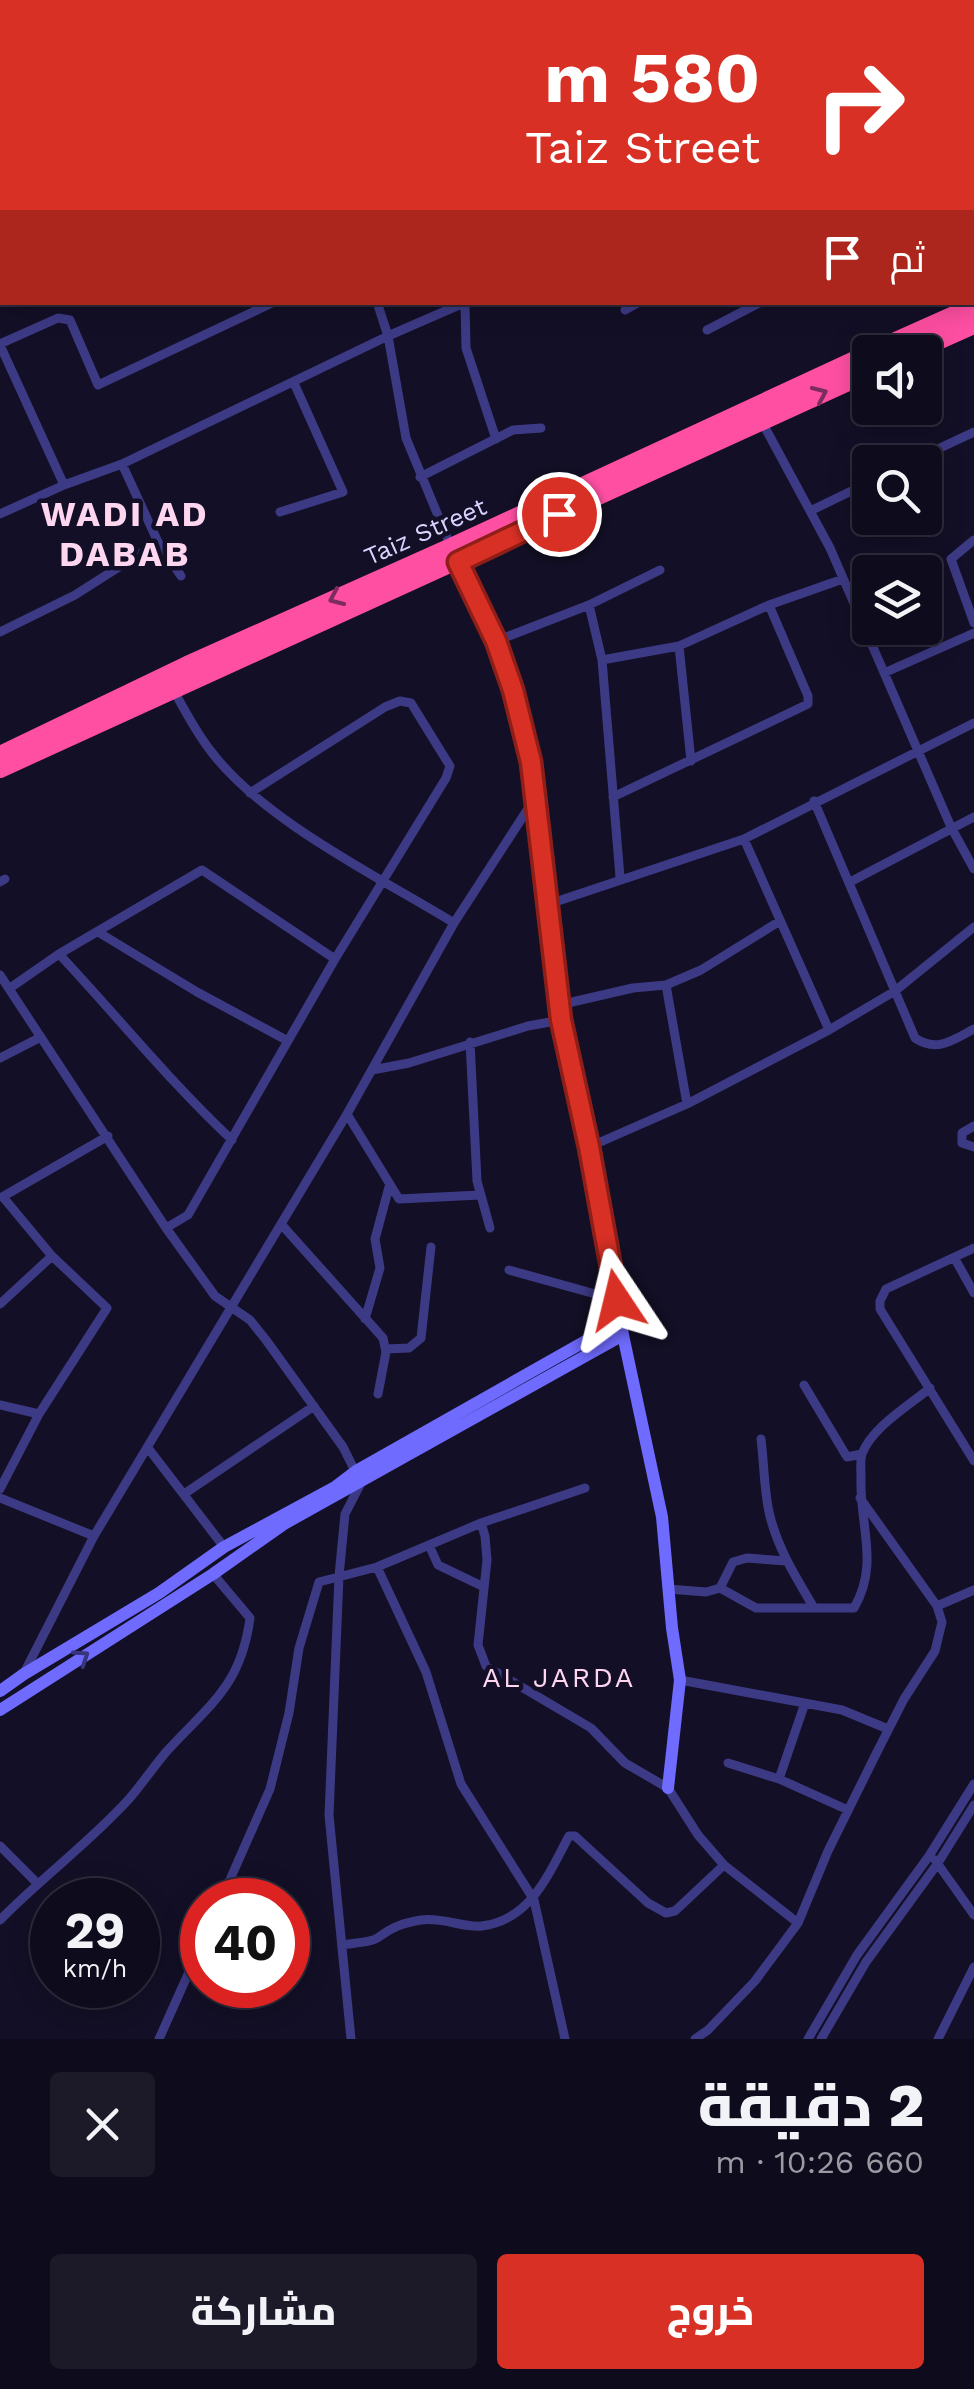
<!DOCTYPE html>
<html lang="ar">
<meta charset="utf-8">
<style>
:root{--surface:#0e0b1c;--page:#1c1929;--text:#f1f3f6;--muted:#9b9ba3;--line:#2e2b3b;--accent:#d93025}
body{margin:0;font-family:"Work Sans",Cairo,sans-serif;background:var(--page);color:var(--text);direction:rtl;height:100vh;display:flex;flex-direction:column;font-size:38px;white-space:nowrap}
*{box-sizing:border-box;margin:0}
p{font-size:32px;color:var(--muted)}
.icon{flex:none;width:55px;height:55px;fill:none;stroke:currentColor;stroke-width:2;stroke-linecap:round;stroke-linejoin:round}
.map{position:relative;height:2039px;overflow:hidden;direction:ltr}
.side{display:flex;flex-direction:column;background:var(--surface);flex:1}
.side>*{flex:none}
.top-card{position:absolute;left:0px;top:0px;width:975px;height:305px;box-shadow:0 5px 25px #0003,0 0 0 2px var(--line);direction:rtl;background:#d93025;color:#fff;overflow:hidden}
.tools{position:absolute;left:852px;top:335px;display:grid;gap:20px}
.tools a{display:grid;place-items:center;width:90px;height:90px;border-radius:10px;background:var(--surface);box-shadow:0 5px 25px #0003,0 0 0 2px var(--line);font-size:50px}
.speed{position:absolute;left:30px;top:1878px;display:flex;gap:20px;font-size:50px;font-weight:700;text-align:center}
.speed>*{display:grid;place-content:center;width:130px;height:130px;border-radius:50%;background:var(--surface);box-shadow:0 5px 25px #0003,0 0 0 2px var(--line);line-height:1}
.speed small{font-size:25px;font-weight:400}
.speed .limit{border:15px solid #d22;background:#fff;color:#111}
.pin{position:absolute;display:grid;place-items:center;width:85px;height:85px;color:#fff;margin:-42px;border:5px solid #fff;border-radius:50%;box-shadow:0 2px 10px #0007}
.me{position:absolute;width:110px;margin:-55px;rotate:350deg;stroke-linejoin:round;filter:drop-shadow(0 0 8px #0008)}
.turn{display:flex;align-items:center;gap:35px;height:210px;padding:0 50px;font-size:45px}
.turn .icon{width:130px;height:130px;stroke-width:2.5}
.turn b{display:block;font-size:70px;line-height:85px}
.then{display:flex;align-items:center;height:95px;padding:0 50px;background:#0003;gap:20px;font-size:38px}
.round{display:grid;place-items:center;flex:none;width:105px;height:105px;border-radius:10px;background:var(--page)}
.head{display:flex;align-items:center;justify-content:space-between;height:170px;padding:0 50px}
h1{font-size:60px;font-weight:800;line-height:75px}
.primary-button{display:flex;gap:20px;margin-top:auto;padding:20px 50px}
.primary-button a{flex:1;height:115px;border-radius:10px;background:var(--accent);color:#fff;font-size:40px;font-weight:800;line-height:115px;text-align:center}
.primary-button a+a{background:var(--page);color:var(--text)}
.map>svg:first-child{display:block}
</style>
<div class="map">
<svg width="974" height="2039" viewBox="0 0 974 2039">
<rect width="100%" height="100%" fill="#130f26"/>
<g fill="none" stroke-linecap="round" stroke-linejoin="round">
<path stroke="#3d3a85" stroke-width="9" d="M354,0V2
M404,0L405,2
M657,0L658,2
M712,0L715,2
M827,0L830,2
M963,0L965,2
M130,2L133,0
M291,2L296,0
M587,2L590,0
M867,2L870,0
M972,13L974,15
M972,64L974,63
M0,138H2
M972,203L974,206
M0,219L2,220
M377,302L388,336L406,438L451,547
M465,303L466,348L496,439
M625,310L639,302
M707,330L761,302
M0,344L58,318L70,320L98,385L274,302
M0,345L64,485
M762,422L830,548L951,827L974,869
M910,462L974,432
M122,464L158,542L181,576
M420,477L513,430L541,428
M810,511L870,482
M280,512L343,492L294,383
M0,514L64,485L122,464L388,336L466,302
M974,540L951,559L974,623
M589,605L660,570
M0,632L75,595L158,542
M496,641L589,605L602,660L620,877
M679,646L691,761
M602,660L679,646L769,605L843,579
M884,673L974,633
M174,691C185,711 196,732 210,750C262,820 379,877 454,923
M613,797L808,704V696L769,605
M814,801L915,1038C937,1053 953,1040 974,1029
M744,839L829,1030
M0,882L5,879
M850,882L974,817
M546,905L744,839L974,723
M98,932L197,992L288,1041
M59,954C117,1016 170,1082 232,1140
M0,975L166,1228L215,1296L250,1320L266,1340L343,1447L361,1483L345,1514L339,1576L329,1815L351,2039
M666,985L687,1104
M10,988L59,954L202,870L335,959
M559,1005L633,988L666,985L701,970L780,921
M470,1042L477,1181L490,1228
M0,1058L41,1037
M372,1070L409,1063L528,1026L561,1020
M347,1114L399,1199L480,1195
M974,1126L962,1133V1143L974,1147
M589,1147L687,1104L829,1030L895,991L974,927
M2,1197L108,1136
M281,1224L383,1338L386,1352L378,1394
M166,1228L188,1215L335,959L446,778L450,766L411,703L400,701L385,707L250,793
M974,1248L886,1289L880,1301V1309L974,1461
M955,1259L974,1293
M509,1270L617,1300
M0,1304L52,1256
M365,1319L380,1268L375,1239L389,1187
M386,1349L409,1348L421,1338L431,1247
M804,1385L847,1457L862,1454
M0,1405L39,1414
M761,1439C764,1463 764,1489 769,1512C777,1548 796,1577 814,1608
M148,1448L224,1547
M0,1489L39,1414L107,1308L52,1256L3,1197
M184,1494L314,1406
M0,1498L94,1536
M481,1523L485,1536L487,1560L478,1645L486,1666L591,1728L625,1763L668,1788L698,1835L724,1865L798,1923
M429,1545L438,1565L484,1587
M377,1567L426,1672L461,1784L534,1900L565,2039
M720,1588L756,1608H854C880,1563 859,1525 861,1477C861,1471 860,1460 862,1454C872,1427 910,1405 930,1388
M668,1589L706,1592L720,1588L733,1562L747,1558L786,1561
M937,1606L974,1590
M25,1671L94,1536L347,1114L454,923L533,801
M680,1680L842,1710L888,1729
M728,1763L779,1779L848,1810
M779,1779L805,1703
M0,1846L36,1882
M935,1860L974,1915
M221,1900L270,1789L289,1713L299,1648L319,1582L377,1567L481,1523L585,1488
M0,1920C41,1878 89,1843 129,1799C142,1784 154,1766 167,1751C210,1704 241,1686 250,1618L213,1574
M342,1945C352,1943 371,1943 379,1937C392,1927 403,1923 421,1920C443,1917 463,1928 482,1926C531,1920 549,1873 569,1836H575L648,1903L666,1913L675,1911L724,1865
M159,2039L202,1943
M695,2039L708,2030L755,1981L798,1923L828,1851L876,1754L904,1699L935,1651L942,1622L937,1606L860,1498
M808,2039L857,1955L929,1856L974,1784
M821,2039L866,1962L938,1863L974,1805
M938,2039L974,1967"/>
<path stroke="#6f6bff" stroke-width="12" d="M458,562L496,641L513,690L531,762L561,1020L589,1147L623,1335L662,1517L672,1628L680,1680L668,1788
M0,1691L24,1674L159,1593L224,1547L335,1487L356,1471L621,1321
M0,1710L213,1574L284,1524L623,1335"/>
<path stroke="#ff4fa3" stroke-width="18" d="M871,352L974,306
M913,352L974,325
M0,755L187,665L451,547L870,353
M0,769L870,372"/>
</g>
<defs><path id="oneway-chevron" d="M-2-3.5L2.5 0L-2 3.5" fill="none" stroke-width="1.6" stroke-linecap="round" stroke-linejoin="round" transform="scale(2.5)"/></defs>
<g stroke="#7d2c5e">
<use href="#oneway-chevron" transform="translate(820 394) rotate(-24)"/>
<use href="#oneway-chevron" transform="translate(336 598) rotate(156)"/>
</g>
<use stroke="#38347d" href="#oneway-chevron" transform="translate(82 1657) rotate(-34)"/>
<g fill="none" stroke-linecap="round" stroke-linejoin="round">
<g stroke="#8d1f18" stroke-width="25">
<path id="route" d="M559,514L458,562L496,641L513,690L531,762L561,1020L589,1147L617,1300"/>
</g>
<use href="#route" stroke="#d93025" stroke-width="18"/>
</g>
<g text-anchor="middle" stroke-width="9" stroke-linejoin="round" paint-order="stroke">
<g font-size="25" fill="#d9d4ff" stroke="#130f26">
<text transform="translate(425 531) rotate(-24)" y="9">Taiz Street</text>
</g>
<g font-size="28" letter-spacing="2.5" fill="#ffd6f0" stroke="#130f26">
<text x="559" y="1687">AL JARDA</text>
</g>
<g font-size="35" font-weight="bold" letter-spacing="2.5" fill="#ffd6f0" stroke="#130f26">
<text x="125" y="526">WADI AD<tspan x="125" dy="40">DABAB</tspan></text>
</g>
</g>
</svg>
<div class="tools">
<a><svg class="icon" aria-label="sound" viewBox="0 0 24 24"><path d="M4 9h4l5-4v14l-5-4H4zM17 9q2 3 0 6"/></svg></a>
<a><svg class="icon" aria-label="search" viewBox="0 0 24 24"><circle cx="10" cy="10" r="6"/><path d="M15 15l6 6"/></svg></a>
<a><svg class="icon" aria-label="layers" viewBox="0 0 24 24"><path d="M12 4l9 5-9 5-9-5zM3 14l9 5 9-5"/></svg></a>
</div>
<div class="speed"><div>29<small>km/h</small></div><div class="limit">40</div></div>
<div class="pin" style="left:559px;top:514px;background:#d93025"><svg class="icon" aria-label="arrive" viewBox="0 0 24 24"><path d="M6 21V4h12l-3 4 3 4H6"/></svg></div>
<svg class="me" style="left:617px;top:1300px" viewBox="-20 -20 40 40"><path d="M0-17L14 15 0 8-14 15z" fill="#d93025" stroke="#fff" stroke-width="4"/></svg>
<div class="top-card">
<div class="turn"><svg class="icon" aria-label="right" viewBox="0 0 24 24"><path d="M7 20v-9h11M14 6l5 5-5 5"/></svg><div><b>580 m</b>Taiz Street</div></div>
<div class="then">ثم<svg class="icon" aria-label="arrive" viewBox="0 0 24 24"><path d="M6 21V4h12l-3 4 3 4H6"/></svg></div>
</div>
</div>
<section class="side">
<div class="head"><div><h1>2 دقيقة</h1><p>660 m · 10:26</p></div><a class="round"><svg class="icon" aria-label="close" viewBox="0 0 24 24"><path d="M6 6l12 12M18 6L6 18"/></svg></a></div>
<div class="primary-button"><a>خروج</a><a>مشاركة</a></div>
</section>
